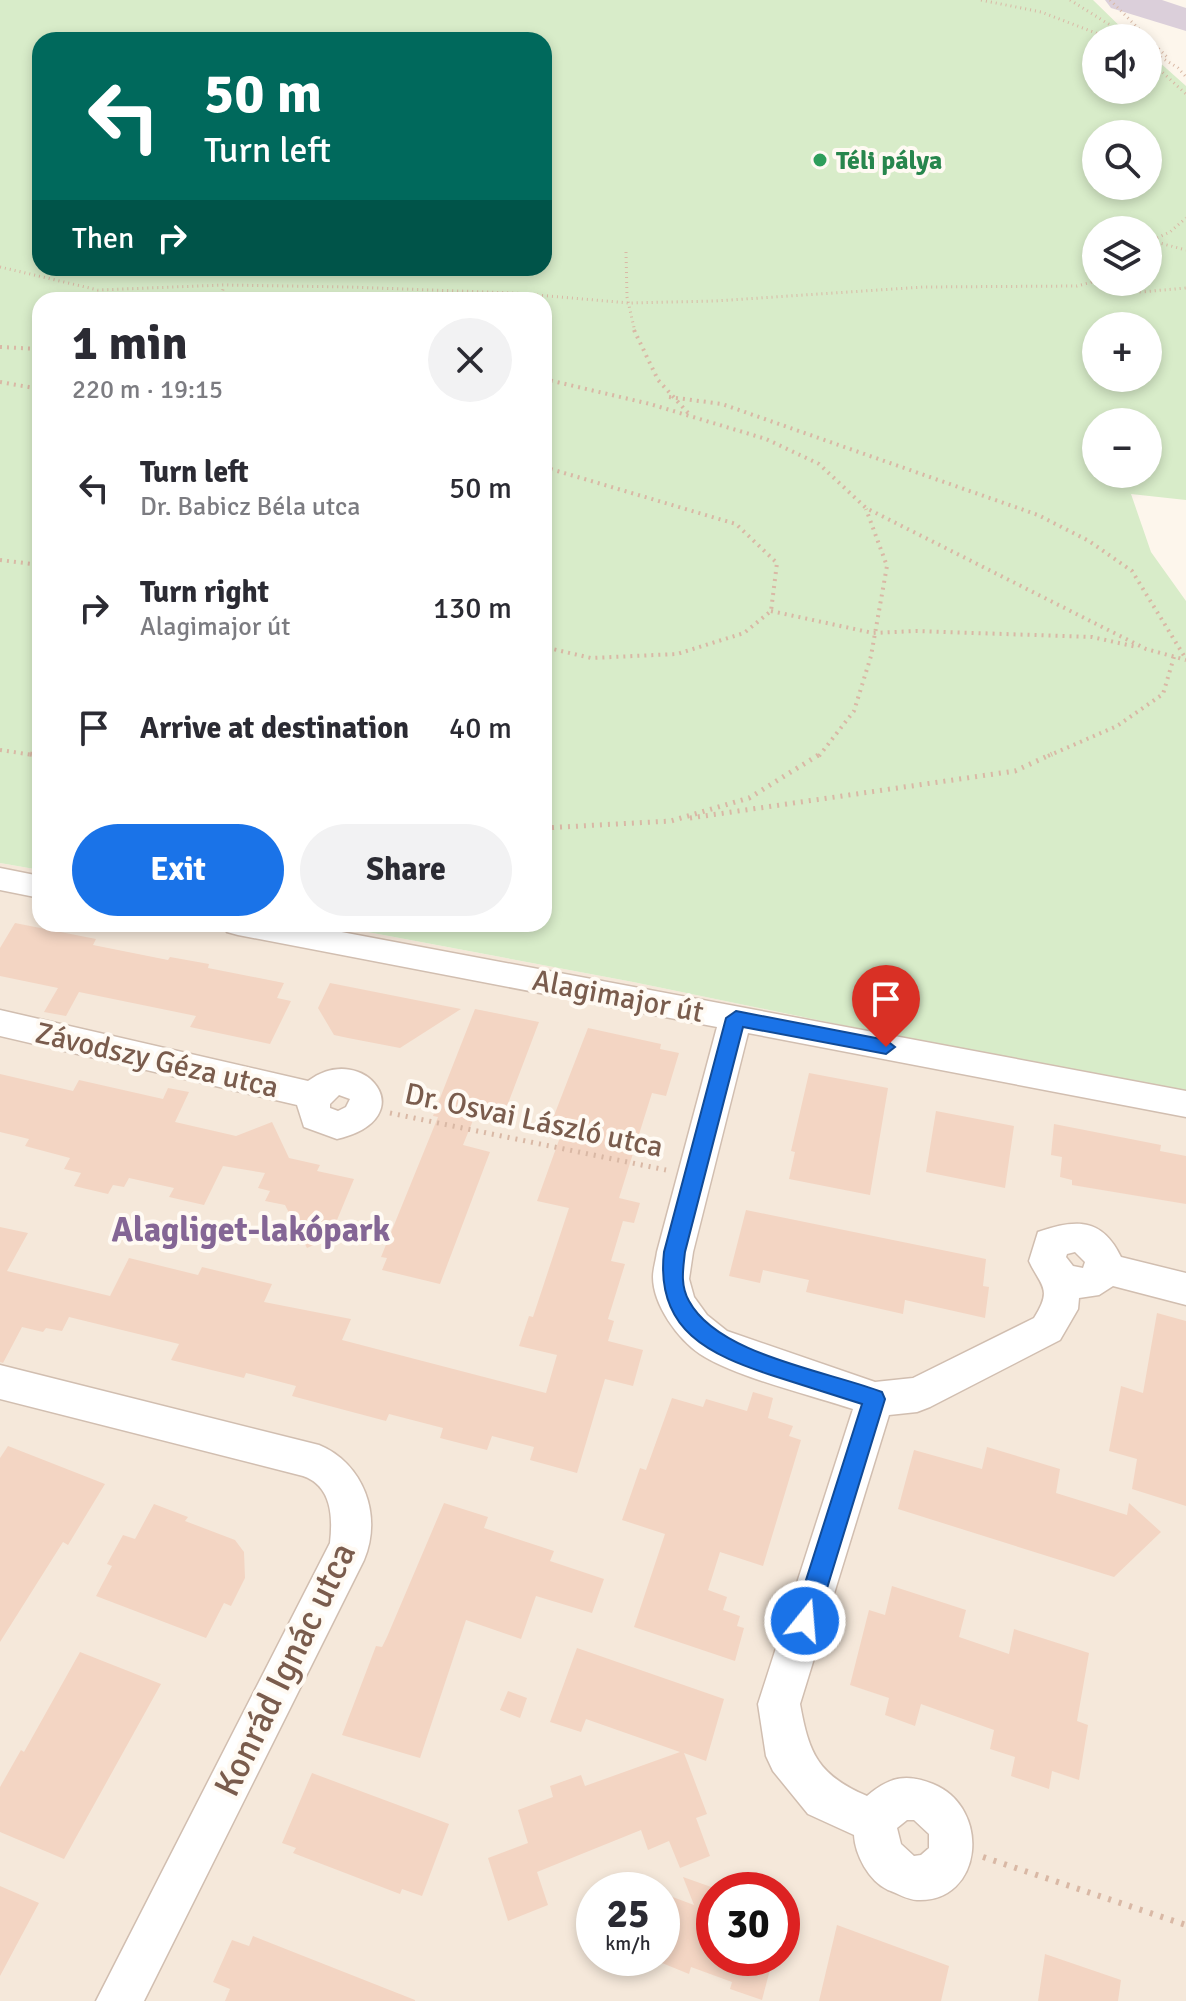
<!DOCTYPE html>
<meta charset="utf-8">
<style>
:root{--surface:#fff;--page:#f2f2f3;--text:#2b2b33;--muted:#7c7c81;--accent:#1a73e8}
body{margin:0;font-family:Signika,sans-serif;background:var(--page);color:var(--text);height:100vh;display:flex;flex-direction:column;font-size:30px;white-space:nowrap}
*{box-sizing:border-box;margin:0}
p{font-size:26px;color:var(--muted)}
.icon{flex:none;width:44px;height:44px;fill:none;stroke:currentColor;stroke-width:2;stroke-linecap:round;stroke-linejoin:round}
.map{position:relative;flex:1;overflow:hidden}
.side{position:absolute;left:32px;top:292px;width:520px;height:640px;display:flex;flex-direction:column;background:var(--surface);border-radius:24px;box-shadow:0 4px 12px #0003}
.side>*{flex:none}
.guide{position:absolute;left:32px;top:32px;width:520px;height:244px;border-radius:24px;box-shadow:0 4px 12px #0003;background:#00695c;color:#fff;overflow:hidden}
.fabs{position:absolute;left:1082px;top:24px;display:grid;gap:16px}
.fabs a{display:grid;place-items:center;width:80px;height:80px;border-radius:50%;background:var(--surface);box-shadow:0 4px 12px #0003;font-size:40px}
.speed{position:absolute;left:576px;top:1872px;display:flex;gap:16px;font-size:40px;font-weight:700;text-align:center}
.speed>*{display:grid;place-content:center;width:104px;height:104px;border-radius:50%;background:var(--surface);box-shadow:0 4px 12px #0003;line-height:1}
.speed small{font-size:20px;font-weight:400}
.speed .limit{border:12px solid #d22;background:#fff;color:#111}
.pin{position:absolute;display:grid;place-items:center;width:68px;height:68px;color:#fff;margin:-82px -34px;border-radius:50% 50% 50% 0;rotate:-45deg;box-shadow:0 0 8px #0007}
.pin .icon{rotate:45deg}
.me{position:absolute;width:88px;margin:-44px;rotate:17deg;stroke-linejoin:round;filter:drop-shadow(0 0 6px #0008)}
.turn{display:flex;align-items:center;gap:28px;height:168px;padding:0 40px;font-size:36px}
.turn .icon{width:104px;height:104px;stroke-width:2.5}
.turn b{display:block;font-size:56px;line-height:68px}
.then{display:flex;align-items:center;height:76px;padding:0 40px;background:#0003;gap:16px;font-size:30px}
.round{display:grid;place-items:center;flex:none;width:84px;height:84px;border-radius:42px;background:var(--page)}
.headline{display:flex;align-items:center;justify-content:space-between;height:136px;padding:0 40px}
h1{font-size:48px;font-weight:700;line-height:60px}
.cta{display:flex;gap:16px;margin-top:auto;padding:16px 40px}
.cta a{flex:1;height:92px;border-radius:48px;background:var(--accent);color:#fff;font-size:32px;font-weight:700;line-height:92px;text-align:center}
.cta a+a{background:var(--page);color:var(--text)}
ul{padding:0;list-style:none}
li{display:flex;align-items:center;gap:24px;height:120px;padding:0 40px}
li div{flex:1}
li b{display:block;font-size:30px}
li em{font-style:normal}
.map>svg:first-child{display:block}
</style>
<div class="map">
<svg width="1186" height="2001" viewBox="0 0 1186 2001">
<rect width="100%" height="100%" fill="#fdf6ec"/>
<path fill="#f5e8da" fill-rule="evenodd" d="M0,863L40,870V924H325L633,982L1186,1096V2001H0ZM594,1890H662V1958H594ZM714,1890H782V1958H714Z"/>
<path fill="#d8ecc9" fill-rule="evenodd" d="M0,0H1093L1132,38H1096V90H1148V52L1186,86V500L1131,494L1151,552L1186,601V1096L633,982L325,924H544V300H40V870L0,863ZM40,40H544V268H40ZM1096,134H1148V186H1096ZM1096,230H1148V282H1096ZM1096,326H1148V378H1096ZM1096,422H1148V474H1096Z"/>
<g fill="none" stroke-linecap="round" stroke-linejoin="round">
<path fill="#dbcfda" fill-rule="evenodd" d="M1105,0H1162L1186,8V31L1111,8Z"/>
</g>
<path fill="#f3d5c3" d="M15,923L96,939L93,945L168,960L170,957L209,964L208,968L284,983L277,998L291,1001L270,1044L190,1027L196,1016L79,992L66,1016L44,1012L58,988L0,976V948Z
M330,983L461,1009L400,1048L348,1038L334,1035L318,1008Z
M475,1009L539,1022L504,1114L478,1108L463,1145L490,1152L440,1284L382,1270L387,1258L381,1257L438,1117L433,1116Z
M588,1028L661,1044L660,1049L679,1053L666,1096L652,1093L619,1198L640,1203L634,1223L623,1221L611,1261L625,1264L608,1319L614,1321L608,1341L643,1350L633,1386L605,1379L577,1473L530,1460L534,1447L492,1436L487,1450L440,1438L443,1428L389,1414L386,1421L292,1396L296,1386L246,1373L244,1378L171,1360L179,1344L69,1317L62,1331L46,1328L43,1332L22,1327L3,1363L0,1362V1227L28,1233L7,1271L110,1296L129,1258L198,1275L202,1267L272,1284L264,1302L351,1319L342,1340L546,1393L557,1355L519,1346L529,1316L533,1317L569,1208L537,1201L563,1129L550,1126Z
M809,1073L888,1088L870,1195L789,1179L795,1152L791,1151Z
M0,1074L73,1091L79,1080L163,1099L168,1088L189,1092L175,1122L236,1136L272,1122L289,1158L320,1165L317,1171L354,1179L337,1220L343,1232L307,1248L285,1205L265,1201L270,1191L258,1188L265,1173L223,1166L204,1205L169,1197L174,1188L129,1178L124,1187L113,1185L108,1194L74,1186L81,1173L64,1169L70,1158L25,1146L29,1139L0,1132Z
M936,1111L1014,1126L1005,1188L926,1172Z
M1054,1124L1161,1145L1160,1151L1186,1156V1204L1072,1185V1180L1060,1177L1062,1157L1051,1155Z
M746,1210L986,1259L983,1286L989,1287L985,1318L905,1300L903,1314L806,1292L809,1280L763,1270L760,1283L729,1276Z
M1157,1313L1186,1321V1506L1132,1489L1137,1459L1109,1451L1121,1386L1143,1393Z
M753,1392L773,1398L768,1418L793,1426L789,1436L801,1440L763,1566L720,1552L708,1590L727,1597L723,1610L740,1616L737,1626L744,1628L735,1661L634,1627L665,1534L622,1520L640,1468L646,1470L672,1398L703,1407L706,1399L747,1411Z
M8,1446L105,1484L68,1545L63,1542L0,1642V1458Z
M987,1447L1060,1469L1056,1493L1127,1515L1129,1503L1161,1532L1114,1577L898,1509L914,1450L982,1469Z
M444,1503L488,1517L484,1528L554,1551L550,1561L604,1579L592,1613L536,1596L521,1639L466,1620L420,1758L342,1735L376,1646L382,1647L387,1637Z
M154,1504L188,1517L185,1521L235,1540L244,1552L245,1578L231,1606L224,1603L206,1638L96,1596L112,1566L107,1564L123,1535L135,1539Z
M892,1586L966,1610L959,1637L1009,1654L1014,1629L1089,1653L1077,1721L1088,1725L1079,1780L1052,1771L1049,1789L1011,1776L1015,1757L990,1749L994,1730L921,1704L915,1726L885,1715L889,1698L850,1685L869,1610L885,1615Z
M577,1648L724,1699L706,1761L684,1753L707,1814L696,1818L710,1856L680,1868L669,1841L648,1850L641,1830L537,1872L548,1905L508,1921L488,1858L528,1843L518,1810L553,1797L550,1786L581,1775L585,1786L680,1752L586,1719L581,1732L550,1722Z
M80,1652L161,1684L64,1859L0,1832V1787L21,1750L24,1752Z
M508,1691L527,1698L520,1718L500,1710Z
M312,1773L449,1824L422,1896L402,1889L400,1894L293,1853L296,1848L282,1843Z
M683,1877L714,1888V1958H773L762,2000L730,1989L732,1982L691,1967L689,1974L662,1963V1893L694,1905Z
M0,1886L39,1903L0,1976Z
M837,1925L949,1966L941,2001H819Z
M253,1936L415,2000V2001H225L230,1989L213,1982L232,1940L249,1946Z
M1045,1954L1121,1980L1118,2001H1038Z"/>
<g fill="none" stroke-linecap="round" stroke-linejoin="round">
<g stroke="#d1beb0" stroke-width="3">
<path id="street" d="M0,868L40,876V898L0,890Z
M223,924H299L1186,1091V1117L748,1033L693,1252L689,1279L694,1297L707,1315L727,1331L875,1382L913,1378L1034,1318C1053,1288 1041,1287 1029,1261L1038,1232C1075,1219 1102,1217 1121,1257L1186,1273V1305L1113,1286L1099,1295L1079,1298L1078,1309L1060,1340L930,1407L917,1412L889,1415L800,1704C809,1754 818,1775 867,1796C889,1777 906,1773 933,1784C992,1808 983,1903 917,1900C908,1900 897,1893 888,1890C869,1881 855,1855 854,1835L808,1814L773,1771L766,1756L758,1704L853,1409C811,1395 735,1377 700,1354C678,1339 653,1305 653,1277C653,1269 656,1260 657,1252L717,1027L238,935L227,932ZM1075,1252L1085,1262L1083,1268L1073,1266L1066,1257L1067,1254ZM907,1820H914L929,1834V1848L921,1855L914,1856L901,1844L897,1828Z
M0,1010L308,1081C364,1039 426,1118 337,1139L304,1127L297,1105L0,1036ZM339,1095L350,1099L346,1107L338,1111L330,1108V1104Z
M0,1365L319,1445C363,1463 383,1515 364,1560L144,2001H96L330,1543C333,1517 332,1486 303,1476L0,1399Z"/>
</g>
<path stroke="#d9b8a5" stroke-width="3" stroke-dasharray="1 4" stroke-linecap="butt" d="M981,0L1041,12L1109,38
M1070,0L1131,38
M1110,0L1148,38
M1148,38L1169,59
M1148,49L1178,68L1186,77
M1148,59L1186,94
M1152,241L1186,250
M1148,242L1170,232L1186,218
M626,252L627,297L635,332
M0,267L98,290L224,285L349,287L514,293L629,303L715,301L923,287L1077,286L1096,281
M1108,282L1111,287L1141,292L1186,288
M220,300L224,286"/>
<path stroke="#d9b8a5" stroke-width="4" stroke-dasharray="2 5" stroke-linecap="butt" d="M634,330L658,380L689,414
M0,347L40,349
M544,379L650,404L766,439L819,464L866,508L1146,649L1186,660
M0,382L40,389
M669,397L722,404L1038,515L1089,541L1132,571L1186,659
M544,467L736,524L777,563L771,611L744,633L677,654L591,658L544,647
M0,560L40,565
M771,611L873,633L916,631L1092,637L1137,647
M0,750L40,756
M819,756L854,711L871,656L887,566L866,509
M1048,756L1117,726L1163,694L1174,657"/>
<path stroke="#d9b8a5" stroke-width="5" stroke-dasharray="2 6" stroke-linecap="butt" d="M30,754L40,756
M690,818L1015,771L1052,754
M544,828L671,821L749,798L820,754
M390,1113L666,1170"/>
<path stroke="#d9b8a5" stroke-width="6" stroke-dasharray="3 8" stroke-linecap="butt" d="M983,1857L1186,1925"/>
<use href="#street" fill="#fff" fill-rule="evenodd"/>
</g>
<path fill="#1a73e8" stroke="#114b97" stroke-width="2" d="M736,1011L886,1040L895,1047L886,1054L743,1027L685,1252C683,1269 680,1285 689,1301C718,1355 827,1371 882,1392L885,1399L817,1621L813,1629L805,1632L797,1629L793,1621L862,1404C833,1395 803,1385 774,1376C710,1355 655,1331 664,1252L726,1018Z"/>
<circle fill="#2e9e5b" stroke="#fffaf3" stroke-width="3" cx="820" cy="160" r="8"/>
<g text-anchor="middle" stroke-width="8" stroke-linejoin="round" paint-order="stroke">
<g font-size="26" font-weight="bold" fill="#27864d" stroke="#fffaf3" text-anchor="start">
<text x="836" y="169">Téli pálya</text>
</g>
<g font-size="30" fill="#7a5c4d" stroke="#fffaf3">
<text transform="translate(618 996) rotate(11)" y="10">Alagimajor út</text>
<text transform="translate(157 1060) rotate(13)" y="10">Závodszy Géza utca</text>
<text transform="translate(534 1120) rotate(12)" y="10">Dr. Osvai László utca</text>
</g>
<g font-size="34" font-weight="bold" fill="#846695" stroke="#fffaf3">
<text x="251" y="1241">Alagliget-lakópark</text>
</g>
<g font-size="36" fill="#7a5c4d" stroke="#fffaf3">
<text transform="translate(284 1669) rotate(-64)" y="13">Konrád Ignác utca</text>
</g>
</g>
</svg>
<div class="fabs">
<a><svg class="icon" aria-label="sound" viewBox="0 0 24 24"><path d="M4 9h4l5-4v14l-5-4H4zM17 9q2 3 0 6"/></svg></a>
<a><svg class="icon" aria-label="search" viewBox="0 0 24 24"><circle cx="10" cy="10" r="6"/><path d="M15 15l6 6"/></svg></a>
<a><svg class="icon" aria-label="layers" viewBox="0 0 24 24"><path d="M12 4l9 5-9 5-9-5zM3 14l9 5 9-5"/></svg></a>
<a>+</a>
<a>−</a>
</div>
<div class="speed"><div>25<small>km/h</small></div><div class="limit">30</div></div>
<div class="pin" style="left:886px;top:1047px;background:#d93025"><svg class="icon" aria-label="arrive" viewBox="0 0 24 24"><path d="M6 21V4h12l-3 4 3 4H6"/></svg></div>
<svg class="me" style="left:805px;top:1621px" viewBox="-20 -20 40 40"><circle r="17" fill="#1a73e8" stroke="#fff" stroke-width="3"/><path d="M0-11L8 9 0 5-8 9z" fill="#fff"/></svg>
<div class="guide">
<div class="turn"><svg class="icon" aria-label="left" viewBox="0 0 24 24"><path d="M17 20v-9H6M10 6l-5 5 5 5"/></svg><div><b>50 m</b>Turn left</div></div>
<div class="then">Then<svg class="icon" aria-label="right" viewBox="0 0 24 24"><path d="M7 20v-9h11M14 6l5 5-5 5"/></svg></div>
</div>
<section class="side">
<div class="headline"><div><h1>1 min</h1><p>220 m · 19:15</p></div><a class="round"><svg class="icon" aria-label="close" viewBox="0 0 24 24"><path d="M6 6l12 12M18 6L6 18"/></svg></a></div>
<ul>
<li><svg class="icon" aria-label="left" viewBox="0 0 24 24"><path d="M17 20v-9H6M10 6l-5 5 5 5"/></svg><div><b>Turn left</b><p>Dr. Babicz Béla utca</p></div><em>50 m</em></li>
<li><svg class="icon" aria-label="right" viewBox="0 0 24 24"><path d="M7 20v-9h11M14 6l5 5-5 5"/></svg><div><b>Turn right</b><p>Alagimajor út</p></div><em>130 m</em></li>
<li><svg class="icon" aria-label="arrive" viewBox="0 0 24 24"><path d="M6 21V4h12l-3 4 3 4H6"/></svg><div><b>Arrive at destination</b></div><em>40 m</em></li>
</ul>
<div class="cta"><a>Exit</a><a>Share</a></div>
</section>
</div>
